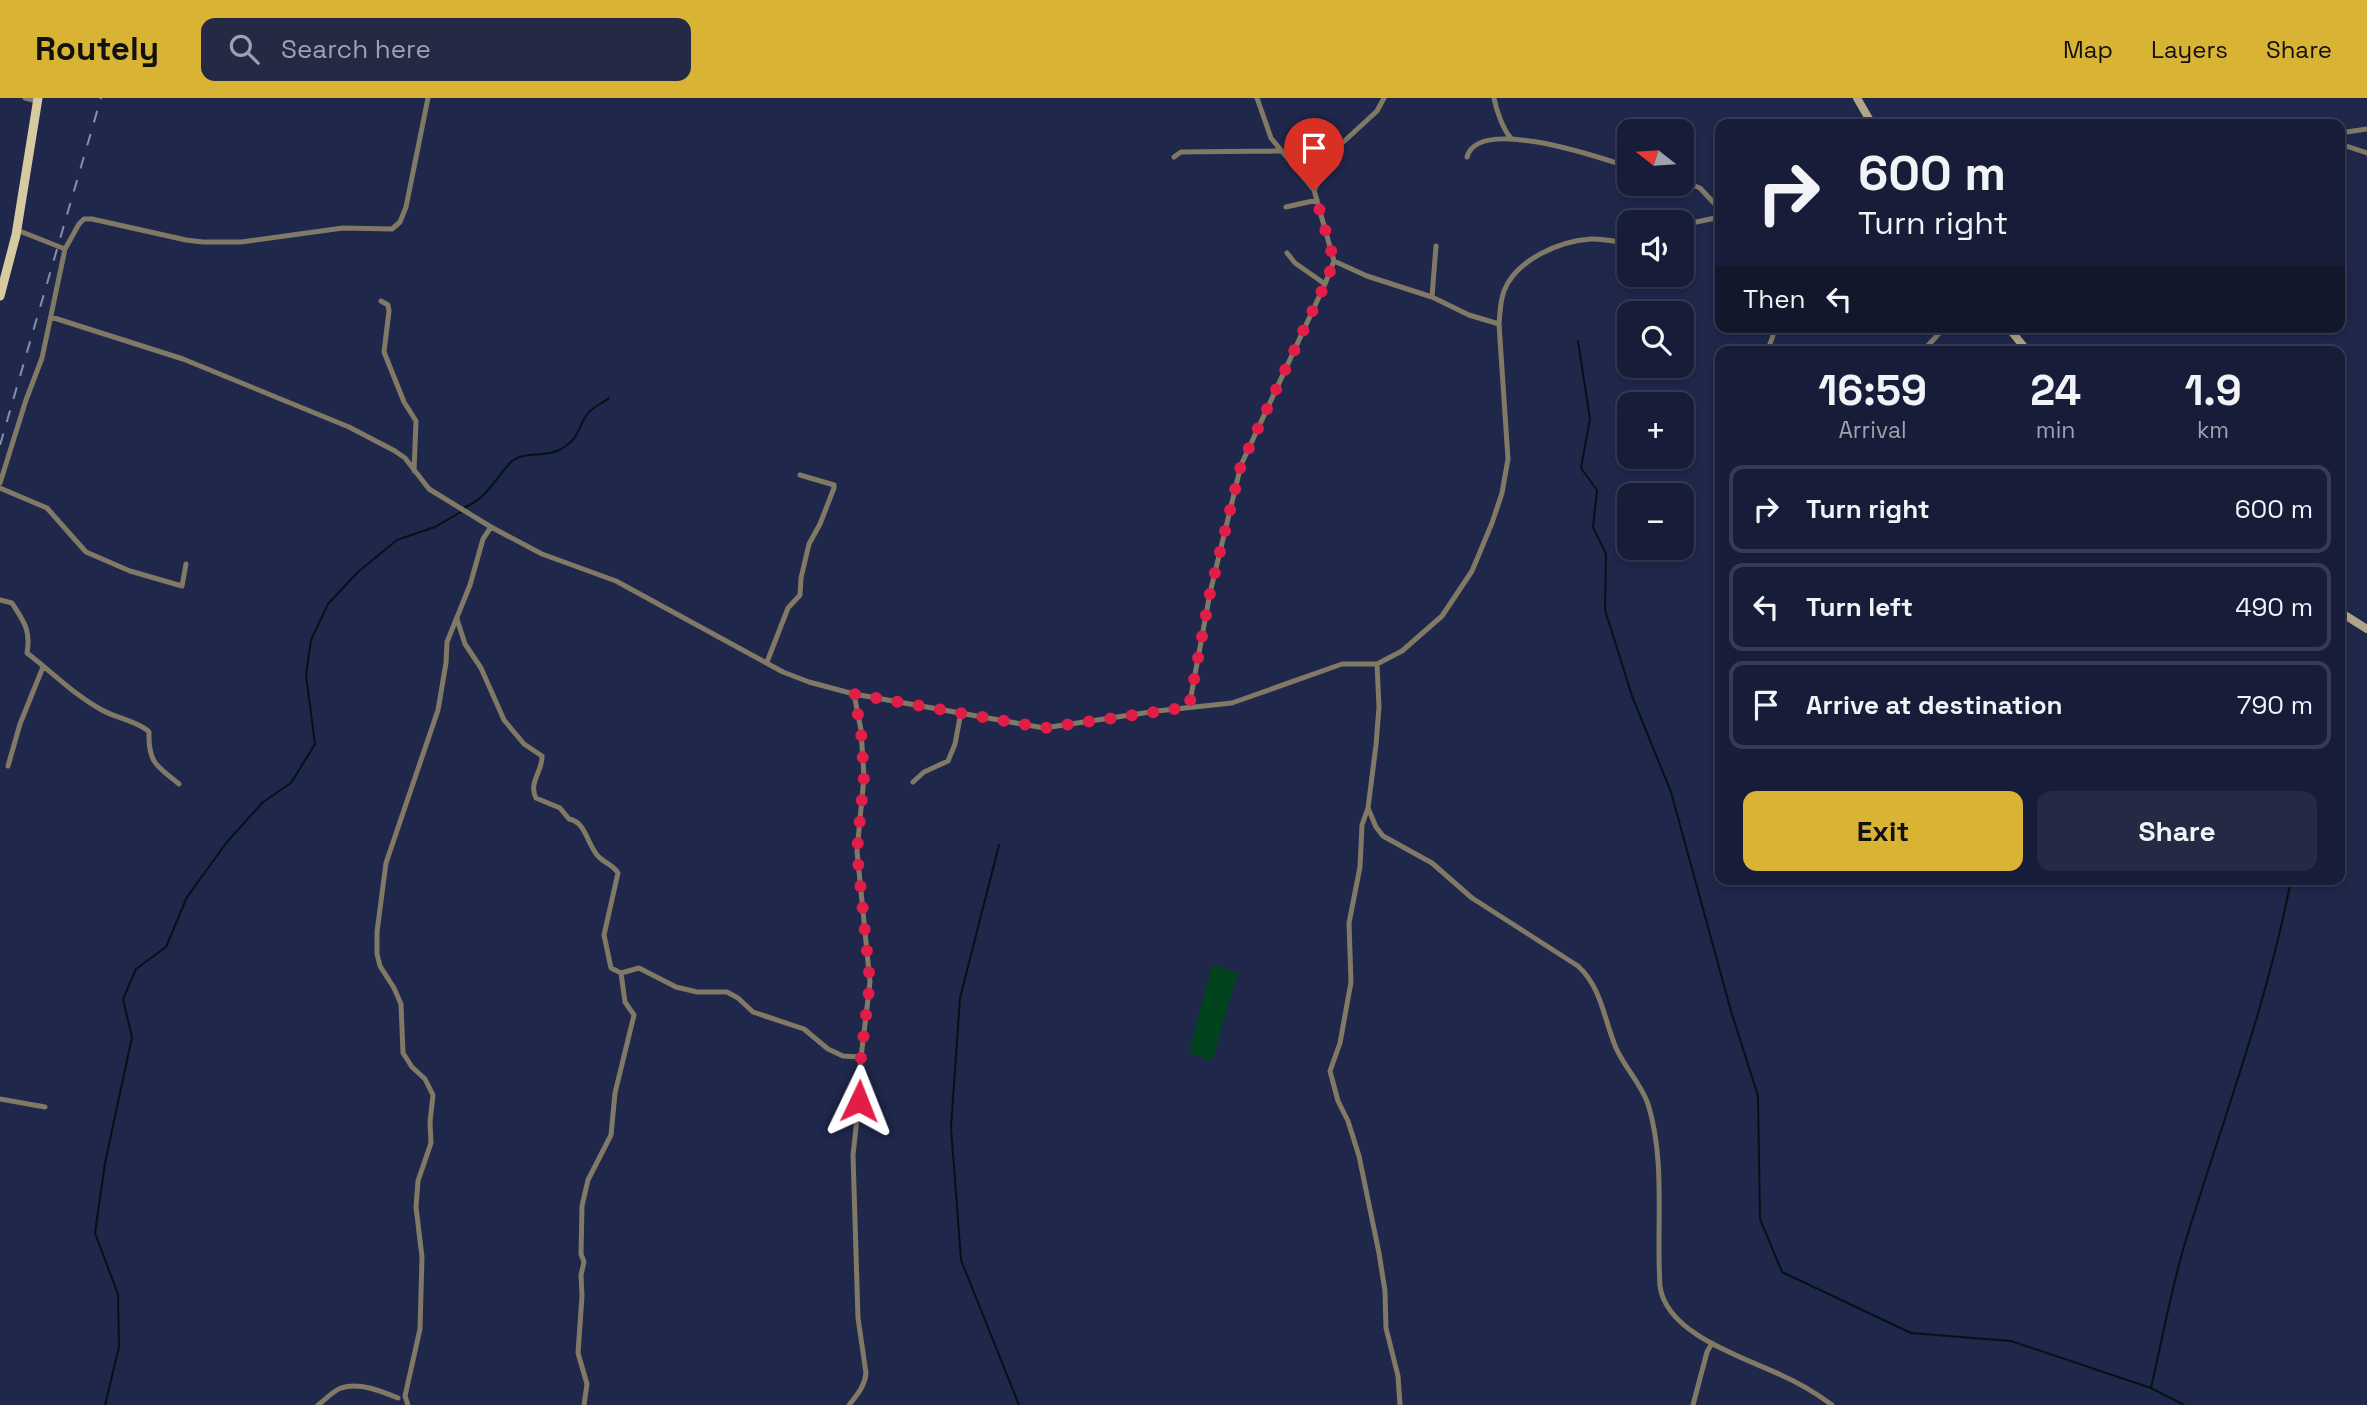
<!DOCTYPE html>
<meta charset="utf-8">
<style>
:root{--surface:#171d38;--page:#242a43;--text:#f1f3f6;--muted:#9ea2ae;--line:#363b53;--accent:#d9b334}
body{margin:0;font-family:"Space Grotesk",sans-serif;background:var(--page);color:var(--text);height:100vh;display:flex;flex-direction:column;font-size:26px;white-space:nowrap}
*{box-sizing:border-box;margin:0}
p{font-size:23px;color:var(--muted)}
.icon{flex:none;width:38px;height:38px;fill:none;stroke:currentColor;stroke-width:2;stroke-linecap:round;stroke-linejoin:round}
.map{position:relative;flex:1;overflow:hidden}
.details{position:absolute;left:1715px;top:248px;width:630px;height:539px;display:flex;flex-direction:column;background:var(--surface);border-radius:14px;box-shadow:0 4px 10px #0003,0 0 0 2px var(--line)}
.details>*{flex:none}
.banner{position:absolute;left:1715px;top:21px;width:630px;height:214px;border-radius:14px;box-shadow:0 4px 10px #0003,0 0 0 2px var(--line);background:#171d38;color:var(--text);overflow:hidden}
.needle{width:46px;rotate:287deg}
.tools{position:absolute;left:1617px;top:21px;display:grid;gap:14px}
.tools a{display:grid;place-items:center;width:77px;height:77px;border-radius:14px;background:var(--surface);box-shadow:0 4px 10px #0003,0 0 0 2px var(--line);font-size:35px}
.pin{position:absolute;display:grid;place-items:center;width:60px;height:60px;color:#fff;margin:-72px -30px;border-radius:50% 50% 50% 0;rotate:-45deg;box-shadow:0 0 7px #0007}
.pin .icon{rotate:45deg}
.me{position:absolute;width:77px;margin:-38px;rotate:2deg;stroke-linejoin:round;filter:drop-shadow(0 0 5px #0008)}
.turn{display:flex;align-items:center;gap:24px;height:147px;padding:0 28px;font-size:32px}
.turn .icon{width:91px;height:91px;stroke-width:2.5}
.turn b{display:block;font-size:49px;line-height:60px}
.then{display:flex;align-items:center;height:66px;padding:0 28px;background:#0003;gap:14px;font-size:26px}
.eta{display:flex;justify-content:space-evenly;align-items:center;height:119px;text-align:center}
.eta b{font-size:42px;font-weight:700;line-height:49px}
.primary-button{display:flex;gap:14px;margin-top:auto;padding:14px 28px}
.primary-button a{flex:1;height:80px;border-radius:14px;background:var(--accent);color:#111;font-size:28px;font-weight:700;line-height:80px;text-align:center}
.primary-button a+a{background:var(--page);color:var(--text)}
ul{padding:0;list-style:none}
li{display:flex;align-items:center;gap:21px;height:88px;margin:0 14px 10px;padding:0 14px;border:4px solid var(--line);border-radius:14px}
li div{flex:1}
li b{display:block;font-size:26px}
li em{font-style:normal}
header{display:flex;align-items:center;gap:42px;box-sizing:border-box;height:98px;padding:0 35px;background:var(--accent);color:#111}
header strong{font-size:33px}
nav{display:flex;gap:38px;margin-inline-start:auto;font-size:24px}
.search{width:490px;height:63px;background:var(--page);display:flex;align-items:center;gap:18px;box-sizing:border-box;padding:0 24px;border-radius:14px;color:var(--muted);font-size:26px}
.map>svg:first-child{display:block}
</style>
<header>
<strong>Routely</strong>
<div class="search"><svg class="icon" aria-label="search" viewBox="0 0 24 24"><circle cx="10" cy="10" r="6"/><path d="M15 15l6 6"/></svg>Search here</div>
<nav><a>Map</a><a>Layers</a><a>Share</a></nav>
</header>
<div class="map">
<svg width="2367" height="1307" viewBox="0 0 2367 1307">
<rect width="100%" height="100%" fill="#1f274b"/>
<path fill="#00431c" d="M1212,867L1238,874L1212,963L1189,955Z"/>
<g fill="none" stroke-linecap="round" stroke-linejoin="round">
<path stroke="#001418" stroke-width="2" d="M1578,243L1590,321L1581,370L1597,392L1593,429L1606,456L1605,512L1632,598L1671,694L1731,913L1758,998L1760,1121L1782,1174L1911,1235L2011,1243L2151,1290L2184,1307
M465,409C486,401 496,380 510,365C521,353 544,359 557,353C583,341 577,325 591,312C596,308 604,304 609,300
M999,747L960,900L951,1029L961,1162L1019,1307
M2151,1290C2162,1242 2171,1192 2185,1145C2222,1024 2267,907 2291,782
M105,1307L119,1249L118,1196L95,1135L105,1065L132,939L123,901L136,871L166,849L187,799L227,744L263,704L291,685L315,646L306,577L311,542L328,506L358,474L397,442L435,429L461,414"/>
<path stroke="#807966" stroke-width="5" d="M25,0L37,3
M1494,0C1496,11 1503,32 1511,40
M2340,35L2367,31
M2340,46L2367,55
M1174,59L1181,54L1282,53
M1467,59C1478,17 1601,60 1629,69
M1682,83L1700,90L1714,105L1720,107
M1314,92L1339,48L1377,13L1384,0
M1286,109L1317,102
M1682,127L1720,119
M17,132L65,151
M1287,155L1295,165L1325,186
M1334,163L1367,178L1432,199L1469,217L1499,226
M1432,199L1436,148
M381,203L388,207L389,213L384,254L404,304L416,323L414,373
M51,219L183,261L349,329L395,353L405,360L429,391L491,429L542,456L616,483L783,574L809,584L854,596L1044,630L1157,613L1232,605L1342,566H1377L1402,553L1442,518L1472,473L1492,425L1502,395L1508,361L1499,226C1500,215 1500,204 1504,193C1516,162 1559,143 1591,141C1604,140 1616,145 1629,144
M1767,254L1775,232L1774,229
M1922,254L1945,229
M0,385L26,302L42,260L65,151L79,126L84,121H92L186,142L203,144H241L343,130L392,131L400,124L406,109L428,0
M0,390L47,410L86,454L130,473L182,488L186,466
M0,502L12,505C24,524 31,532 27,555C52,574 74,597 102,612C116,620 133,622 147,632L149,634C148,665 157,668 179,686
M457,521L465,546L481,570L504,622L524,646L542,658C543,673 528,684 536,700L560,710L569,721C587,724 587,749 600,760C607,766 614,768 618,775L604,837L611,870L621,875L639,870L676,889L697,894H727L738,900L753,914L804,931L828,951L843,958L861,959
M767,564L788,510L800,497L801,480L809,446L820,426L834,390V387L800,377
M1377,566L1379,609L1376,647L1368,710L1376,729L1383,738L1432,765L1472,800L1578,868C1602,890 1604,922 1616,950C1625,970 1641,986 1648,1006C1666,1064 1656,1129 1660,1188C1666,1236 1743,1259 1781,1277C1799,1285 1816,1295 1832,1307
M1189,609L1210,495L1241,367L1325,186L1334,163L1314,92L1271,40L1257,0
M8,668L20,626L43,569
M913,684L924,674L948,663L955,646L961,614
M1368,710L1362,727L1360,769L1349,825L1351,884L1340,945L1330,973L1338,1003L1348,1023L1359,1058L1379,1155L1385,1193L1386,1230L1398,1278L1400,1307
M0,1001L45,1009
M318,1307C325,1302 333,1293 341,1290C360,1284 381,1293 398,1300
M408,1307L405,1298L420,1231L422,1159L416,1109L418,1083L431,1045L430,1024L433,997L425,981L412,969L403,955L401,906L394,890L380,868L377,856V834L386,765L438,612L446,565L447,544L470,487L483,441L491,429
M584,1307L587,1286L578,1255L582,1198L581,1177L584,1164L581,1156L582,1108L588,1082L611,1037L615,995L634,917L625,904L621,875
M849,1307C857,1297 865,1288 866,1275L858,1220L853,1057L859,1003L858,985L870,884L857,753L864,679L861,632L854,596
M1693,1307L1707,1254L1712,1245"/>
<path stroke="#b1a687" stroke-width="8" d="M1857,0L1872,26
M2008,229L2028,254
M2340,514L2367,531"/>
<path stroke="#d7c9a0" stroke-width="9" d="M0,198L16,137L38,0"/>
<path stroke="#878fab" stroke-width="2" stroke-dasharray="12 12" stroke-linecap="butt" d="M0,347L101,0"/>
</g>
<g fill="none" stroke-linecap="round" stroke-linejoin="round">
<path stroke="#e11d48" stroke-width="12" stroke-dasharray="0 21.6" d="M859,1003L858,985L870,884L857,753L864,679L861,632L854,596L1044,630L1189,609L1210,495L1241,367L1325,186L1334,163L1314,92"/>
</g>
</svg>
<div class="tools">
<a><svg class="needle" viewBox="-14 -14 28 28"><path d="M0-13l5 13h-10z" fill="#e53935"/><path d="M0 13l5-13h-10z" fill="#9ea2ae"/></svg></a>
<a><svg class="icon" aria-label="sound" viewBox="0 0 24 24"><path d="M4 9h4l5-4v14l-5-4H4zM17 9q2 3 0 6"/></svg></a>
<a><svg class="icon" aria-label="search" viewBox="0 0 24 24"><circle cx="10" cy="10" r="6"/><path d="M15 15l6 6"/></svg></a>
<a>+</a>
<a>−</a>
</div>
<div class="pin" style="left:1314px;top:92px;background:#d93025"><svg class="icon" aria-label="arrive" viewBox="0 0 24 24"><path d="M6 21V4h12l-3 4 3 4H6"/></svg></div>
<svg class="me" style="left:859px;top:1003px" viewBox="-20 -20 40 40"><path d="M0-17L14 15 0 8-14 15z" fill="#e11d48" stroke="#fff" stroke-width="4"/></svg>
<div class="banner">
<div class="turn"><svg class="icon" aria-label="right" viewBox="0 0 24 24"><path d="M7 20v-9h11M14 6l5 5-5 5"/></svg><div><b>600 m</b>Turn right</div></div>
<div class="then">Then<svg class="icon" aria-label="left" viewBox="0 0 24 24"><path d="M17 20v-9H6M10 6l-5 5 5 5"/></svg></div>
</div>
<section class="details">
<div class="eta">
<div><b>16:59</b><p>Arrival</p></div>
<div><b>24</b><p>min</p></div>
<div><b>1.9</b><p>km</p></div>
</div>
<ul>
<li><svg class="icon" aria-label="right" viewBox="0 0 24 24"><path d="M7 20v-9h11M14 6l5 5-5 5"/></svg><div><b>Turn right</b></div><em>600 m</em></li>
<li><svg class="icon" aria-label="left" viewBox="0 0 24 24"><path d="M17 20v-9H6M10 6l-5 5 5 5"/></svg><div><b>Turn left</b></div><em>490 m</em></li>
<li><svg class="icon" aria-label="arrive" viewBox="0 0 24 24"><path d="M6 21V4h12l-3 4 3 4H6"/></svg><div><b>Arrive at destination</b></div><em>790 m</em></li>
</ul>
<div class="primary-button"><a>Exit</a><a>Share</a></div>
</section>
</div>
